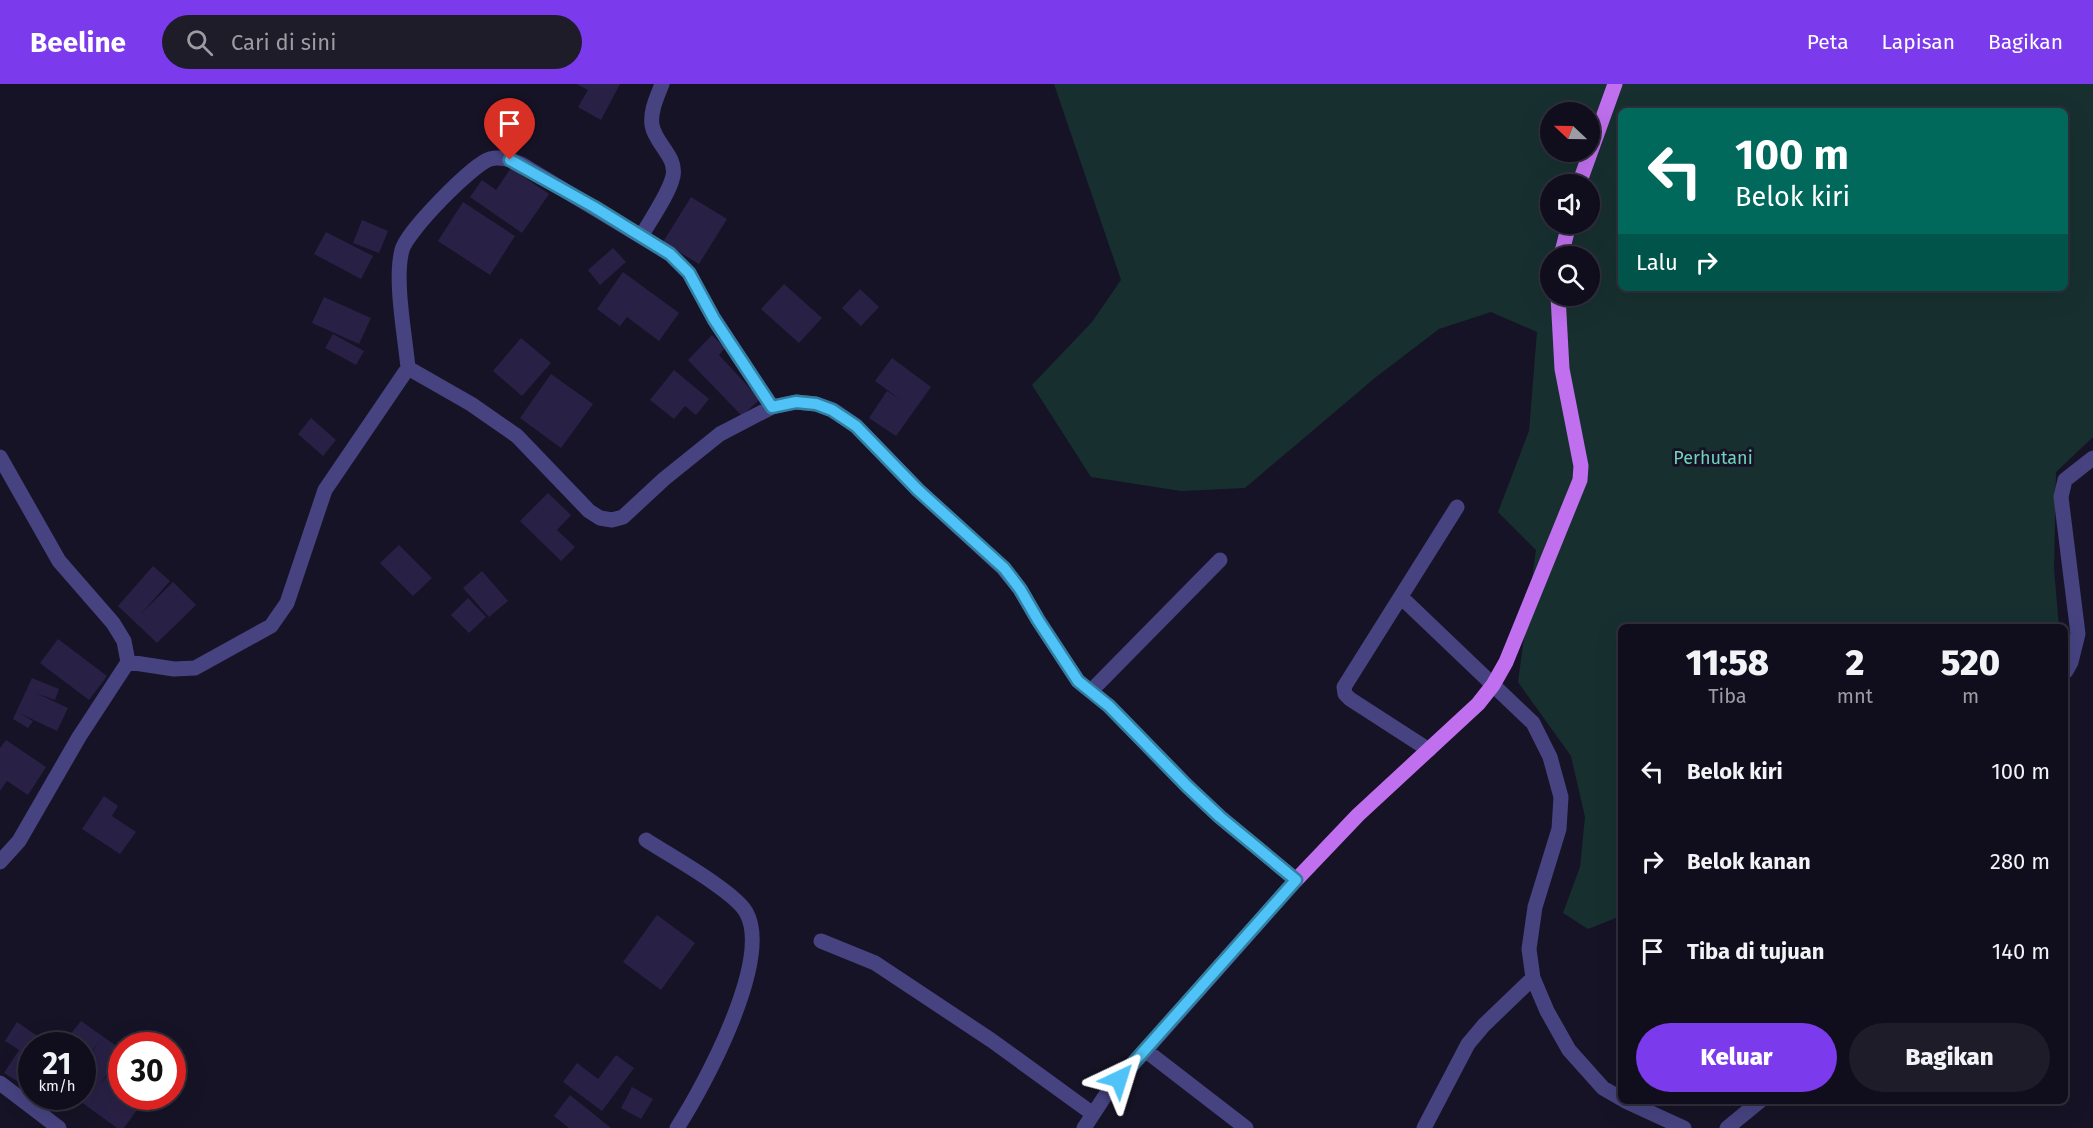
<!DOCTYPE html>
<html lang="id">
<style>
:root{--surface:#100e1c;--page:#1e1c29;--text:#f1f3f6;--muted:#9c9ca3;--line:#302e3b;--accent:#7c3aed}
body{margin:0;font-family:"Fira Sans",sans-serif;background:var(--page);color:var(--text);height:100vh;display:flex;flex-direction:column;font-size:22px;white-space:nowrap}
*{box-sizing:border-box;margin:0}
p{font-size:20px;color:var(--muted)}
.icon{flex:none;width:33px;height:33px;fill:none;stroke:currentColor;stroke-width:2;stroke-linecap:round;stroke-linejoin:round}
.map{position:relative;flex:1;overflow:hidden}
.panel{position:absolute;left:1618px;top:540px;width:450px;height:480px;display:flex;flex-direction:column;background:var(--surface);border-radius:9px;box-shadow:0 6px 24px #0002,0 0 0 2px var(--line)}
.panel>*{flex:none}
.hud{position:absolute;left:1618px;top:24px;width:450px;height:183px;border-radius:9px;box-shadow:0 6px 24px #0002,0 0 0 2px var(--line);background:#00695c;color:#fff;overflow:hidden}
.needle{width:39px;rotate:292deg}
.fabs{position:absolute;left:1540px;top:18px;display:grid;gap:12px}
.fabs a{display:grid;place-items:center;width:60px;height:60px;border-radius:50%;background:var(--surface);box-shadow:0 6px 24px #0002,0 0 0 2px var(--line);font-size:30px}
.speed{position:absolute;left:18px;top:948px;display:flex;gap:12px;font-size:30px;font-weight:700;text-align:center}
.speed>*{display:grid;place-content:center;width:78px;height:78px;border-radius:50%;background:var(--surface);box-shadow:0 6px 24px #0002,0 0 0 2px var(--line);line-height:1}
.speed small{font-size:15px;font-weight:400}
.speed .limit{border:9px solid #d22;background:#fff;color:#111}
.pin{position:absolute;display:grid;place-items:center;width:51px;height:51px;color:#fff;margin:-62px -26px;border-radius:50% 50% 50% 0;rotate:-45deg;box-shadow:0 0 6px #0007}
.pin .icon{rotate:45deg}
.me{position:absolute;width:66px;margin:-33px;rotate:41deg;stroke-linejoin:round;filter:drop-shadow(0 0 4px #0008)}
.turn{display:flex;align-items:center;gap:21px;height:126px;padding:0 18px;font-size:27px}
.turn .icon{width:78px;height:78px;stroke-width:2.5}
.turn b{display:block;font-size:42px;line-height:51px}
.then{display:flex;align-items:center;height:57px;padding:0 18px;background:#0003;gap:12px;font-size:22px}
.eta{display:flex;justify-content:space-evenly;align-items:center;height:102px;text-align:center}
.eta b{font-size:36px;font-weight:800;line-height:42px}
.primary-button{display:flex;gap:12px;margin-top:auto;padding:12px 18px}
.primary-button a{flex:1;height:69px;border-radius:36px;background:var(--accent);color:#fff;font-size:24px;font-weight:800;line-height:69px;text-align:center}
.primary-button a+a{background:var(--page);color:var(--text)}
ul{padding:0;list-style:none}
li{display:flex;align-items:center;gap:18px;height:90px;padding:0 18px}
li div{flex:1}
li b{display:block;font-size:22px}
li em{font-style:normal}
header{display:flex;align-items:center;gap:36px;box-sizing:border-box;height:84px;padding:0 30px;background:var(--accent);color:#fff}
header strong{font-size:28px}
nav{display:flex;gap:33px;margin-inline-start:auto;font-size:21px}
.search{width:420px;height:54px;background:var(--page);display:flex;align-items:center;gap:15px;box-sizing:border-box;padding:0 21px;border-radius:33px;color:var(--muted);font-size:22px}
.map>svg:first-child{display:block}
</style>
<header>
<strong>Beeline</strong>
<div class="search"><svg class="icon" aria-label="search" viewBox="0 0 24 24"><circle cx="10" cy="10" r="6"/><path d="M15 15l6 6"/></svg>Cari di sini</div>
<nav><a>Peta</a><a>Lapisan</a><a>Bagikan</a></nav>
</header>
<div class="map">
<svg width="2093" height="1044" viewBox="0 0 2093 1044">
<rect width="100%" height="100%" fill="#161326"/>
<path fill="#17302f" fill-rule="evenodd" d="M1054,0H2093V353L2056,388L2054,485L2059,543H1622L1621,832L1588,845L1563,829L1580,783L1585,733L1571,672L1518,598L1536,466L1498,428L1529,347L1537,248L1491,228L1439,245L1376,293L1245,404L1181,407L1091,393L1032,301L1092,238L1121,196ZM1622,27H2066V204H1622ZM1551,28H1590V68H1551ZM1551,100H1590V140H1551ZM1551,172H1590V212H1551Z"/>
<path fill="#292145" d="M577,0H620L601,36L578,23L588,6Z
M511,84L549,110L522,149L470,113L482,96L496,106Z
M691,113L727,135L699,180L663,158Z
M463,118L515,152L490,191L438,157Z
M362,136L388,147L379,169L353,159Z
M326,148L373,172L361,195L314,170Z
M613,164L626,178L600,201L588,186Z
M623,188L679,229L659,257L627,233L620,242L597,225Z
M784,200L822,234L799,259L761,225Z
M860,205L879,223L861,242L842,224Z
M324,213L371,234L359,260L312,239Z
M333,250L364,267L356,281L325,264Z
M712,251L725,264L719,271L760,315L742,332L688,276Z
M521,254L551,279L522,312L493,287Z
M892,274L931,303L896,352L869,334L887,307L901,316L875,297Z
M674,286L709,315L696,331L685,322L674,335L650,316Z
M551,290L593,320L561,364L520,334Z
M311,334L336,356L323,372L298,350Z
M548,409L571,431L557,446L575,463L561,477L520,437Z
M399,461L432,494L413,512L380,479Z
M153,482L170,497L140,531L173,498L196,521L157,559L118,522Z
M482,487L508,517L489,533L463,504Z
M468,514L486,533L469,549L451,531Z
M58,555L107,592L89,616L40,579Z
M32,594L59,605L55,616L36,609L68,624L57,647L19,629L33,637L28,644L13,635Z
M6,656L46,683L28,711L7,697L0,707V664Z
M104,712L118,722L112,732L136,748L120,770L82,745Z
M657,831L695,859L661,906L623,878Z
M81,937L122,966L100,1001L119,976L122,977V1012H147L124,1044H117L73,1012H82V981L98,959L82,978V962H61Z
M17,938L52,962H32V1006L4,989L19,966L5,957Z
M616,971L634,984L602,1027L563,998L577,979L598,995Z
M632,1003L653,1015L641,1035L621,1024Z
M570,1011L596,1032L611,1044H569L554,1032Z"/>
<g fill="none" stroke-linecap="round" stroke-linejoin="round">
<path stroke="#464380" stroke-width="15" d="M642,151C651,135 669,110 673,92C677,72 655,60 652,41C650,27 657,13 662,0
M408,284C405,251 394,196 402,166C407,147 473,80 490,75C501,72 512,76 521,80L670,170L689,189L714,235L772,323
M0,373L59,477L113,539L124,557L128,578L79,653L19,757L0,778
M1401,513L1533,639L1550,673L1561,713L1559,745L1535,823L1529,865L1533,894L1547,927L1569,966L1603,1004L1622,1015
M128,578L174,585L195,584L271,542L287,519L325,406L408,284L471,320L517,352L589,427L600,434L612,436L623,433L664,395L720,350L772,323L796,318L816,320L833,326L856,342L918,406L1003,484L1020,505L1038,536L1078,597L1109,622L1187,702L1220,733L1296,796L1105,1012L1084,1044
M2066,587L2071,578L2078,550L2061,413L2065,396L2093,374
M1091,607L1220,476
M1429,666L1350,615L1345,610L1344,603L1457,423
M646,756C669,771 734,807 746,828C773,875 704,1002 677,1044
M821,857L875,879L991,956L1093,1030
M1145,966L1246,1044
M0,999L59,1044
M1625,1017L1684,1044
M1424,1044L1468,960L1484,941L1533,894
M1727,1044L1760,1017"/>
<path stroke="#c070ee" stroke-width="15" d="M1579,100L1615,0
M1561,172L1569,140
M1296,796L1358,731L1478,620L1493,601L1506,578L1580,396L1581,382L1562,285L1558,212"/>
</g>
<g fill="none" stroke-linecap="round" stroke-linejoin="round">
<g stroke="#337fa1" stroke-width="15">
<path id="route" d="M510,76L594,123L670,170L689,189L714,235L772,323L796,318L816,320L832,326L856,342L918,406L1004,484L1020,505L1038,536L1078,597L1109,622L1187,702L1220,733L1296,796L1119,995"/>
</g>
<use href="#route" stroke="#4fc3f7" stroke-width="10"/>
</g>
<g text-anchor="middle" stroke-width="6" stroke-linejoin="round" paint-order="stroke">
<g font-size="18" fill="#70d3bc" stroke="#161326">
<text x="1713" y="380">Perhutani</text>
</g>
</g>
</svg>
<div class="fabs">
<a><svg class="needle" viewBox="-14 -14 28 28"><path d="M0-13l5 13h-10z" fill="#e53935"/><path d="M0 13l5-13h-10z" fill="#9c9ca3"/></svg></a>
<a><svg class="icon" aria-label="sound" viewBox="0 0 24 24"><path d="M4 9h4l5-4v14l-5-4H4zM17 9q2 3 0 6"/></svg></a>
<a><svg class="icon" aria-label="search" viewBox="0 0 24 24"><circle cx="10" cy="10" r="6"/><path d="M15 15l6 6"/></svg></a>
</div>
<div class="speed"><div>21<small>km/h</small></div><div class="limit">30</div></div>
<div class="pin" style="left:510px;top:76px;background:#d93025"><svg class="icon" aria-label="arrive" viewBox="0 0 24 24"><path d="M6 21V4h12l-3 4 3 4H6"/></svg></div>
<svg class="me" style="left:1119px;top:995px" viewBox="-20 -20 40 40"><path d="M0-17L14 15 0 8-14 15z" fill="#4fc3f7" stroke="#fff" stroke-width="4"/></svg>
<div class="hud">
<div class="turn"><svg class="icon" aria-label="left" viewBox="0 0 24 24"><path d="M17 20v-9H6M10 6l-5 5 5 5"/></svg><div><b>100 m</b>Belok kiri</div></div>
<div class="then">Lalu<svg class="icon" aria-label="right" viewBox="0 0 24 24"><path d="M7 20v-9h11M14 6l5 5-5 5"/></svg></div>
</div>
<section class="panel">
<div class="eta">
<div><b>11:58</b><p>Tiba</p></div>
<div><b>2</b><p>mnt</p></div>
<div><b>520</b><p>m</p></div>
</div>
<ul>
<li><svg class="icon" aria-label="left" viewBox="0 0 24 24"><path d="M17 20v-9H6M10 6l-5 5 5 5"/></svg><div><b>Belok kiri</b></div><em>100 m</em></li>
<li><svg class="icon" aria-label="right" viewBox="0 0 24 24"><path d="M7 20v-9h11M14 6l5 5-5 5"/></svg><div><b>Belok kanan</b></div><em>280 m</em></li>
<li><svg class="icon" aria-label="arrive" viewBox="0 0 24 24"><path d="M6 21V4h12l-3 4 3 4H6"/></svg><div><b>Tiba di tujuan</b></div><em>140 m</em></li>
</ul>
<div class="primary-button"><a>Keluar</a><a>Bagikan</a></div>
</section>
</div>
